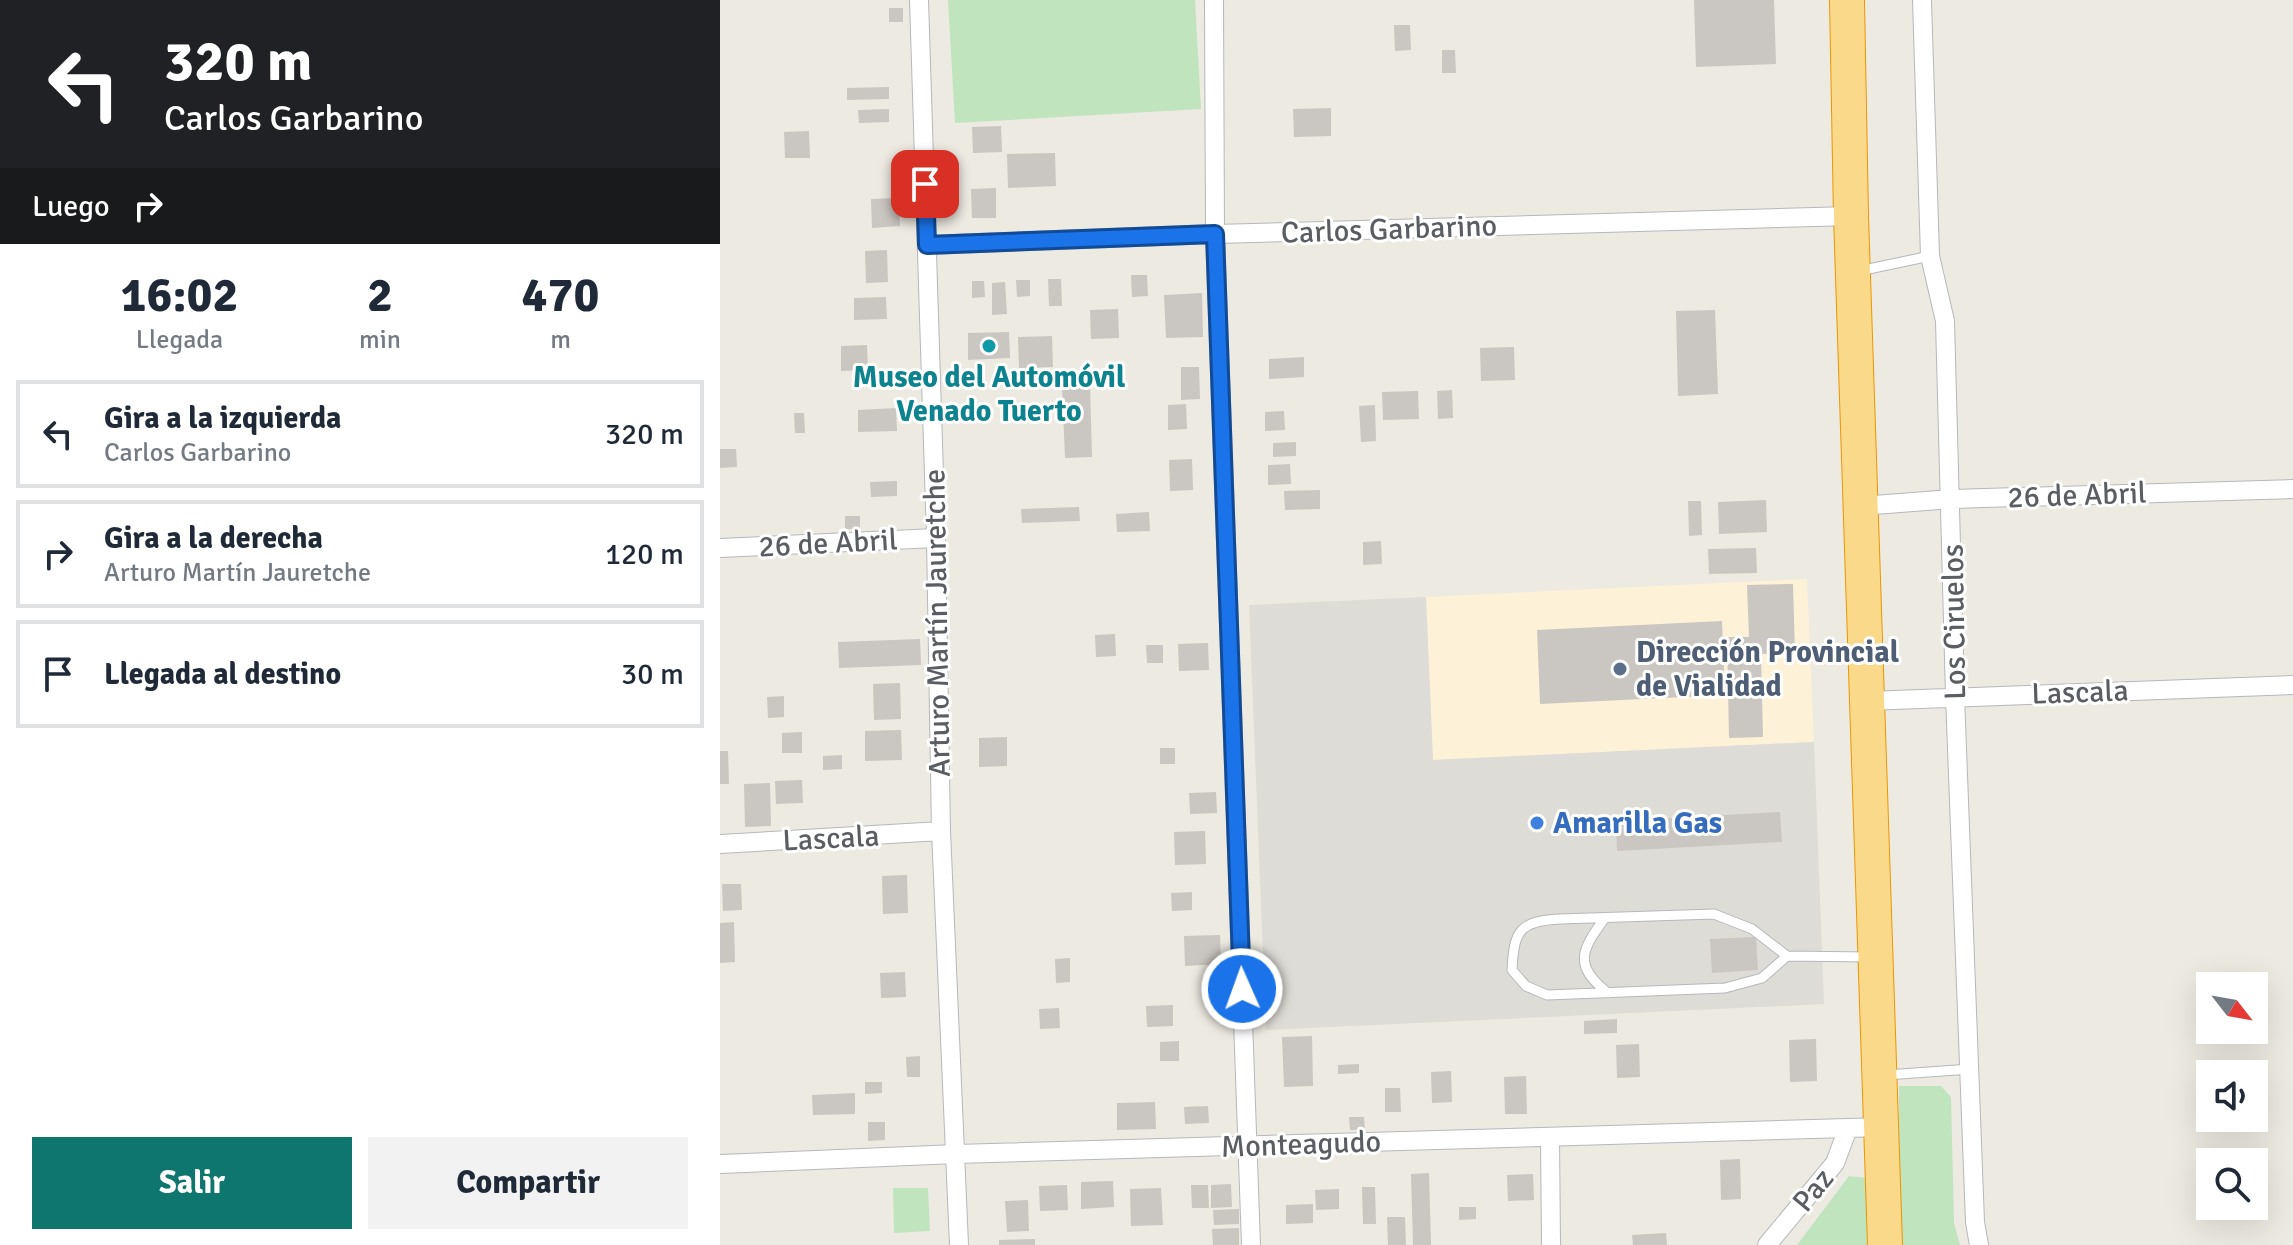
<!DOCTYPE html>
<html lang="es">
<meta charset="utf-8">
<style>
:root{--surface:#fff;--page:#f2f2f3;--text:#1f2937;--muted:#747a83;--line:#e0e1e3;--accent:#0f766e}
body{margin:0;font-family:Signika,sans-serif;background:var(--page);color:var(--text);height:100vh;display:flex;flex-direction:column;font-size:30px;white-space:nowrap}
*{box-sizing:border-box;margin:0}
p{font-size:26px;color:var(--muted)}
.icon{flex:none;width:44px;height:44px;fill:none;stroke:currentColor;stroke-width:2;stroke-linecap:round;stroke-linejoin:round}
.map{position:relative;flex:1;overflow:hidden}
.drawer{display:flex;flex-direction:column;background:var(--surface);width:720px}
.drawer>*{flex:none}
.guide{background:#202124;color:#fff;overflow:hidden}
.needle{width:52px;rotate:121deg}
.buttons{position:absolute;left:1476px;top:972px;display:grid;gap:16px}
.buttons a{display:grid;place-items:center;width:72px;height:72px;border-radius:0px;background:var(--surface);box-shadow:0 8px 32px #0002;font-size:40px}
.pin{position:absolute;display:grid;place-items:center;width:68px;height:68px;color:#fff;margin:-34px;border-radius:16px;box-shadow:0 4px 12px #0006}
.me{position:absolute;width:88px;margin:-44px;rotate:358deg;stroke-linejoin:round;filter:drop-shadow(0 0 6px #0008)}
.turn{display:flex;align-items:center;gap:28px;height:168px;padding:0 32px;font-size:36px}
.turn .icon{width:104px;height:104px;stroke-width:2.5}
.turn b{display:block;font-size:56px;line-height:68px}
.then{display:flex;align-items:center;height:76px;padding:0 32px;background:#0003;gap:16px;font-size:30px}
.eta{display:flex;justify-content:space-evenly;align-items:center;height:136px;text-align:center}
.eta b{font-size:48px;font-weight:700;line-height:56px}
.action{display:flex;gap:16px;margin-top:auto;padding:16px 32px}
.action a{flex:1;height:92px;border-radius:0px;background:var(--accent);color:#fff;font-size:32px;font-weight:700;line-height:92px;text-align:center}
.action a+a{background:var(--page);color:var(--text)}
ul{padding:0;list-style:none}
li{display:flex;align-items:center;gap:24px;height:108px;margin:0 16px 12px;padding:0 16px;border:4px solid var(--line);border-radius:0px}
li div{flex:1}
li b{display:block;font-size:30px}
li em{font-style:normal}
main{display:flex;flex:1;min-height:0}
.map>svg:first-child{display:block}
</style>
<main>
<section class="drawer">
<div class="guide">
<div class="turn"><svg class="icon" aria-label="left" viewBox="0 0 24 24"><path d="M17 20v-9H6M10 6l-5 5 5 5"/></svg><div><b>320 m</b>Carlos Garbarino</div></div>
<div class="then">Luego<svg class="icon" aria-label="right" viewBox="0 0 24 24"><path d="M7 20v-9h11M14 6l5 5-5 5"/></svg></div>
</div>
<div class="eta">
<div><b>16:02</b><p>Llegada</p></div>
<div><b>2</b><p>min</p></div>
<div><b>470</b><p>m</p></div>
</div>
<ul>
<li><svg class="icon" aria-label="left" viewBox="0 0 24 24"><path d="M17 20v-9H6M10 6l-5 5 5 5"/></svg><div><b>Gira a la izquierda</b><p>Carlos Garbarino</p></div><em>320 m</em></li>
<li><svg class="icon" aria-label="right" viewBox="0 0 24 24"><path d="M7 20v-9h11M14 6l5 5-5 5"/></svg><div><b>Gira a la derecha</b><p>Arturo Martín Jauretche</p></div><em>120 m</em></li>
<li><svg class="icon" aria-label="arrive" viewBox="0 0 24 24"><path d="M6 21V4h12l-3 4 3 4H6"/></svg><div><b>Llegada al destino</b></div><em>30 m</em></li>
</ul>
<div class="action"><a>Salir</a><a>Compartir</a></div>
</section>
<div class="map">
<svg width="1573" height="1245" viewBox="0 0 1573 1245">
<rect width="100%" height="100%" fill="#edeae2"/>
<path fill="#fdf2d7" d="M1087,579L1094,742L713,760L706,597Z"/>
<path fill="#dedcd6" d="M706,597L713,760L1094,742L1104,1004L546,1030L529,605Z"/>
<path fill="#c0e4be" d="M228,0H475L481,109L235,123Z
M1179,1086H1221L1231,1097L1234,1223L1240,1245H1179Z
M1129,1176L1146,1178L1149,1245H1077Z
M173,1188H208L210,1231L174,1233Z"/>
<path fill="#cac6c1" d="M974,0H1054L1056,64L976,67Z
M169,8H183V22H169Z
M674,25H690L691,50L675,51Z
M722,50H735L736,73H722Z
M169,87V99L127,100V88Z
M611,108V136L574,137L573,109Z
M169,109V122L139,123L138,110Z
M281,126L282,152L253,153L252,127Z
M89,131L90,158H65L64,132Z
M335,153L336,186L288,188L287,154Z
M276,188V218H252L251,189Z
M179,198L180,226L152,228L151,199Z
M167,250L168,282L146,283L145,251Z
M411,275H427L428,296L412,297Z
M328,279H341L342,306H329Z
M296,280H310V296L297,297Z
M252,281H264L265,297L252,298Z
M285,282L287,314L272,315V283Z
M482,293L483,337L446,338L444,295Z
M166,297L167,319L134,320V298Z
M398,309L399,338L371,339L370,310Z
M995,310L998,394L958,396L956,311Z
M289,332L290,358L248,360V333Z
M332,336L333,367L299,368L298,337Z
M147,345L148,370L121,371V346Z
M794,347L795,380L761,381L760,348Z
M584,357V377L549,379V359Z
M461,367H479L480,399L461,400Z
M370,385L372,457L345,458L342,386Z
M732,390L733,418L718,419L717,391Z
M698,391L699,419L663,420L662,392Z
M466,404L467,429L448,430V405Z
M655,405L656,441L641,442L639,406Z
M176,408L177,431L138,432V410Z
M564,411L565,430L545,431V412Z
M74,413H84L85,433H75Z
M576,442V456L553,457V443Z
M0,449H16L17,467L0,468Z
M472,459L473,490L450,491L449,460Z
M570,464L571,484L548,485V465Z
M177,481V496L151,497L150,482Z
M600,490V509L565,510L564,491Z
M1046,500L1047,532L999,534L998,502Z
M968,501H981L982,535L969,536Z
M359,507L360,521L302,523L301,509Z
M429,512L430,531L397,532L396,514Z
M125,516H140V529H125Z
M661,541L662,564L643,565V542Z
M1036,548L1037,573L989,574L988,549Z
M1073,584L1075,653L1041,654L1043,737L1009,738L1007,637H1029L1027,585Z
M1002,621L1005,695L820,704L817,630Z
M395,634L396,656L376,657L375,635Z
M200,639L201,665L119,668L118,642Z
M488,643L489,670L459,671L458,644Z
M426,645H443V663H427Z
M180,683L181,719L154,720L153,684Z
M64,696V717L48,718L47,697Z
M181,730L182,760L145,761V731Z
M82,732V753H62V733Z
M287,737V766L259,767V738Z
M440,748H455V764H440Z
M0,751H8L9,784H0Z
M122,755V769L103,770V756Z
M82,780L83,803L56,804L55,781Z
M50,783L51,826L25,827L24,784Z
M496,792L497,813L470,814L469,793Z
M1060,812L1062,842L897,851L896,821Z
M485,831L486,864L455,865L454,832Z
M187,875L188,913L163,914L162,876Z
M2,884H21L22,910L3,911Z
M472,892V910L452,911L451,893Z
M14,922L15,962L0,963V923Z
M500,935L501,964L465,966L464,936Z
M1036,937L1038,970L992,973L990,939Z
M350,958V982L336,983L335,959Z
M185,972L186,997L161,998L160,973Z
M453,1005V1026L427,1027L426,1006Z
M339,1008L340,1028L320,1029L319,1009Z
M897,1019V1033L864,1034V1021Z
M592,1036L593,1086L564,1087L562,1037Z
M1096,1039L1097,1081L1070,1082L1069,1040Z
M459,1041V1061H440V1042Z
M919,1044L920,1077L897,1078L896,1045Z
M200,1056V1077H187L186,1057Z
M639,1064V1073L618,1074V1065Z
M731,1071L732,1102L712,1103L711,1072Z
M806,1076L807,1114H785L784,1077Z
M145,1082H162V1093L145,1094Z
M665,1088H680L681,1112H665Z
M135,1093V1114L93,1115L92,1095Z
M435,1102L436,1129L397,1130V1103Z
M488,1106L489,1123L465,1124L464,1107Z
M629,1117H644L645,1130H630Z
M148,1122H165V1140L148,1141Z
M1020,1159L1021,1199L1001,1200L1000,1160Z
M709,1173L711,1245H693L691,1174Z
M813,1174L814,1200L788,1201L787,1175Z
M393,1181L394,1207L361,1209V1182Z
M511,1184L512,1207L491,1208V1185Z
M347,1185L348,1210L320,1211L319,1186Z
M471,1185H488L489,1208H472Z
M642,1187H655L656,1224H643Z
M441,1188L443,1225L411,1226L410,1189Z
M619,1189V1209L596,1210L595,1190Z
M308,1200L309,1231L287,1232L285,1201Z
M593,1204V1223L566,1224V1205Z
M739,1207H756V1219L739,1220Z
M519,1209V1224L494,1225L493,1210Z
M667,1217H685L686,1245H668Z
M519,1228V1245H493L492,1229Z
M946,1233L947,1245H913L912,1235Z
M315,1239V1245H279V1240Z"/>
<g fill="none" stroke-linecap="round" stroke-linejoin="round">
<g stroke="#b5b8bc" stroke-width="11">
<path id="lane" d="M1139,271L1210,256
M885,918C861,950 853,966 888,993
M1067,956L1042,978L1005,988L827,995L806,986L792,970C794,931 799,921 840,919L994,914L1032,929L1067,956L1149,957
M1166,1075L1251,1069"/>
</g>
<g stroke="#b5b8bc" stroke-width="20">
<path id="street" d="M199,0L216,538L221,831L239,1245
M494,0L495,234L531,1245
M1202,0L1210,256L1225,321L1235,696L1255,1222L1259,1245
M207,245L495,234L1131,216
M1141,506L1232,499L1573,489
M0,548L216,538
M1147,701L1573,685
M0,844L221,831
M830,1137L831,1245
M0,1164L236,1154L1162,1127
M1047,1245L1115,1163L1128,1128"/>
</g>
<g stroke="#ea9704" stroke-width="36">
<path id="highway" d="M1127,0L1131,216L1165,1245"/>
</g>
<use href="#lane" stroke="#fff" stroke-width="9"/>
<use href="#street" stroke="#fff" stroke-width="18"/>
<use href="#highway" stroke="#fbd98b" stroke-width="34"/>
</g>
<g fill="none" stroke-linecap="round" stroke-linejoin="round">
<g stroke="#114b97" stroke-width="20">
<path id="route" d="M205,184L207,245L495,234L522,989"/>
</g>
<use href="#route" stroke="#1a73e8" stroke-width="14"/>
</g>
<circle fill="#0f9aa8" stroke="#fff" stroke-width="3" cx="269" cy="346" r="8"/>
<circle fill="#5c6f8a" stroke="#fff" stroke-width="3" cx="900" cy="669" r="8"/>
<circle fill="#3f7fe0" stroke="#fff" stroke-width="3" cx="817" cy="823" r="8"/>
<g text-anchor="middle" stroke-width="6" stroke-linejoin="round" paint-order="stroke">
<g font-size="30" fill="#5a5e62" stroke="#fff">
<text transform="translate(669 229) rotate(-2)" y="10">Carlos Garbarino</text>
<text transform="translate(1357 495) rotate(-2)" y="10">26 de Abril</text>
<text transform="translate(108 543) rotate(-3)" y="10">26 de Abril</text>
<text transform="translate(1234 622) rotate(-91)" y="10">Los Ciruelos</text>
<text transform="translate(217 623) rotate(-91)" y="10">Arturo Martín Jauretche</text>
<text transform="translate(1360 692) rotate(-2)" y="10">Lascala</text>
<text transform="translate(111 838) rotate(-3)" y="10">Lascala</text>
<text transform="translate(581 1144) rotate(-2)" y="10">Monteagudo</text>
<text transform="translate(1093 1190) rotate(-51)" y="10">Paz</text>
</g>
<g font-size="30" font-weight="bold" fill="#0d838f" stroke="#fff">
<text x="269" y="387">Museo del Automóvil<tspan x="269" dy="34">Venado Tuerto</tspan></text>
</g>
<g font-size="30" font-weight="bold" fill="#4e5e75" stroke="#fff" text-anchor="start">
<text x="916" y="662">Dirección Provincial<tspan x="916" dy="34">de Vialidad</tspan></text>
</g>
<g font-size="30" font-weight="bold" fill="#366cbe" stroke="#fff" text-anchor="start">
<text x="833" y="833">Amarilla Gas</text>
</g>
</g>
</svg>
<div class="buttons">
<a><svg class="needle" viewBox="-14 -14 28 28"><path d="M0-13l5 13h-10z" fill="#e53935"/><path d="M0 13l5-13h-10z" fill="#747a83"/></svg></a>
<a><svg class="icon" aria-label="sound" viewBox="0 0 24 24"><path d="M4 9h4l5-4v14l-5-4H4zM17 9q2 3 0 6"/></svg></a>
<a><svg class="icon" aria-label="search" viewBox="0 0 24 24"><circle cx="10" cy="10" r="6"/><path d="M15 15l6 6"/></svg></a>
</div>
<div class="pin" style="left:205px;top:184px;background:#d93025"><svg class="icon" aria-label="arrive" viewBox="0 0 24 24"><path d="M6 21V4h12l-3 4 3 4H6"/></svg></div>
<svg class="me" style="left:522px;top:989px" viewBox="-20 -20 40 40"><circle r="17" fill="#1a73e8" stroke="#fff" stroke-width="3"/><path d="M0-11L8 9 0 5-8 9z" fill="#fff"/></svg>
</div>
</main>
